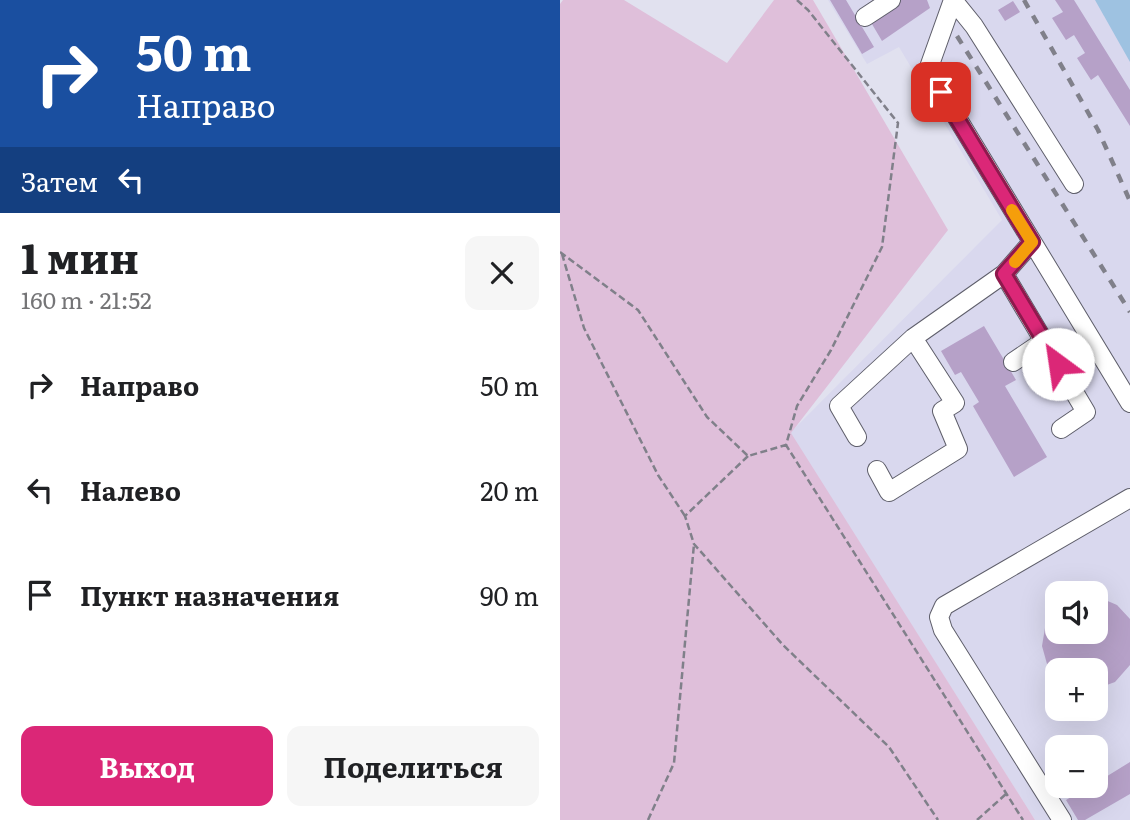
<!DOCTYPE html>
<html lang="ru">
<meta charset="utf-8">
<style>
:root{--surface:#fff;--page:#f6f6f6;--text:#202124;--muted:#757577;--accent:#db2777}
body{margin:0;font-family:Literata,serif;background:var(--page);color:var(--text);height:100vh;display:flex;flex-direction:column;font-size:26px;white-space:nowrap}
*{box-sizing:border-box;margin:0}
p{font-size:23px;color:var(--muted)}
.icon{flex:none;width:38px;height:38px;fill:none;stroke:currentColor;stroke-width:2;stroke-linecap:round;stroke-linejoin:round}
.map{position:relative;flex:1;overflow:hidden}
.sheet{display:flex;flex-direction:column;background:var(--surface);width:560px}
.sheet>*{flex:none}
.hud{background:#1a4fa0;color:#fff;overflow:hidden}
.controls{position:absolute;left:485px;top:581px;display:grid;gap:14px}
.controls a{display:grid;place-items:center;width:63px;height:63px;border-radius:14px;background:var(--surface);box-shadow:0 7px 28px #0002;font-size:35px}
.pin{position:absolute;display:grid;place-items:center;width:60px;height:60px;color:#fff;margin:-30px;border-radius:14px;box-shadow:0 4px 10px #0006}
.me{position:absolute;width:77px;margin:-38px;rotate:329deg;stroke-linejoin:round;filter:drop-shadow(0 0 5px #0008)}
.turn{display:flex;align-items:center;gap:24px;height:147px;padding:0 21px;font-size:32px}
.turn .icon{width:91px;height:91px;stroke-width:2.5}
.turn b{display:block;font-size:49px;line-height:60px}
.then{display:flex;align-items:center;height:66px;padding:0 21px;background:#0003;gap:14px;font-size:26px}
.round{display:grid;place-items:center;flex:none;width:74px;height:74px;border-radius:14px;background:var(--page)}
.summary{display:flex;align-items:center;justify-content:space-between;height:119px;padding:0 21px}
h1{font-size:42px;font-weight:700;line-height:52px}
.cta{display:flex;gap:14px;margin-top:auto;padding:14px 21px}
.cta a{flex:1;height:80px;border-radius:14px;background:var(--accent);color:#fff;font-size:28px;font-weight:700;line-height:80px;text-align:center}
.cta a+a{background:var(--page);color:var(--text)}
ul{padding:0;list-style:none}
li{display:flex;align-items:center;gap:21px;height:105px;padding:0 21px}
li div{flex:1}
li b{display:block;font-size:26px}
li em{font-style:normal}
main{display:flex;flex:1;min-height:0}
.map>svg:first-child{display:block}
</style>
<main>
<section class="sheet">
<div class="hud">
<div class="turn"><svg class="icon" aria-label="right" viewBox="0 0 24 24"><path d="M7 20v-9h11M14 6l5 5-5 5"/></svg><div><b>50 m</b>Направо</div></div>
<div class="then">Затем<svg class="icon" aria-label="left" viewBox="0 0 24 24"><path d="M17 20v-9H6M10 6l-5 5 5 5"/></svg></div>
</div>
<div class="summary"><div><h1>1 мин</h1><p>160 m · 21:52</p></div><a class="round"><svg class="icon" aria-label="close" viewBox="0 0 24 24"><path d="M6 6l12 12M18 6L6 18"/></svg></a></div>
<ul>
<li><svg class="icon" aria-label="right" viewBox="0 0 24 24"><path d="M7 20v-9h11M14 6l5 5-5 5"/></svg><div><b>Направо</b></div><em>50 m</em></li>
<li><svg class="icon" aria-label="left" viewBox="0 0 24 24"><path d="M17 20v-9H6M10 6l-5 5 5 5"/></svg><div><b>Налево</b></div><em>20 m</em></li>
<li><svg class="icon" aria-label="arrive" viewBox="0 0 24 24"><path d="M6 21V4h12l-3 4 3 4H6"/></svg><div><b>Пункт назначения</b></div><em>90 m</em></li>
</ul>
<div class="cta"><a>Выход</a><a>Поделиться</a></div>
</section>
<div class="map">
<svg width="570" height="820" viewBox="0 0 570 820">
<rect width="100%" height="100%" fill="#e1e1ef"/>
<path fill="#d9d8ee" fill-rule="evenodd" d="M268,0H570V820H475L230,433L442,220L339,47L307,64ZM497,593H536V632H497ZM497,670H536V709H497ZM497,747H536V786H497Z"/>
<path fill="#dfbfda" d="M3,0H64L167,63L214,0H253L388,230L231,433L475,820H0V4Z"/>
<path fill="#9ec2e1" d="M535,0H570V62Z"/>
<path fill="#b6a1c8" d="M270,0H286L314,47L302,54Z
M340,0H367L370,8L322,41L309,19Z
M495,0H514L570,90V126L538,75L531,80L517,58L525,53L514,35L506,40L492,18L503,12Z
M453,1L460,12L445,21L438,10Z
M424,326L456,380L445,386L487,457L454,477L413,406L419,402L401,372L395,375L381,351Z
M536,596L557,605L570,619V665L555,682L536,689V670H497V677L487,664L482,646L486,622L497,607V632H536Z
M570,762V794L525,820H518L506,800L530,786H536V783Z
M497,767V780L492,782L488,773Z"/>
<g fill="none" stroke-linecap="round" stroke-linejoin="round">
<g stroke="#5e5e6a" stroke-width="20">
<path id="minor" d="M393,0L368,70L570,403
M393,0L414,26L514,184
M305,17L331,0
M444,274L472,242
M453,362L484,341
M297,437L279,406L353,338
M317,470L329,492L398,449L382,411L395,403L353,338L444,274L526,412L501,429
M502,820L383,630L379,617L384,606L570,498"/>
</g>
<path stroke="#80808a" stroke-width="2.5" stroke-dasharray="7 3.5" stroke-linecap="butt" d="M237,0L248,10L338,123L322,247L271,350L237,406L226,445L463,820
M0,252L78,310L147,417L188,456L226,445
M2,254L24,328L98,475L125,516
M188,456L125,516L134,544L223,645L329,747L378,820
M88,820L114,763L134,544
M417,820L446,794"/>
<use href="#minor" stroke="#fff" stroke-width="18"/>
<path stroke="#80808a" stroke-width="4.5" stroke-dasharray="9 9" stroke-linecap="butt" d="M464,0L538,130L570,201
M397,36L570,312"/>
</g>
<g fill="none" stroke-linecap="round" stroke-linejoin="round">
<g stroke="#8e194d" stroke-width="18">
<path id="route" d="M381,92L472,242L444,274L498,364"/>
</g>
<use href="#route" stroke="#db2777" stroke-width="12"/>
<path stroke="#f59e0b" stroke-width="12" d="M452,210L472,242L455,262"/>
</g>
</svg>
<div class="controls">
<a><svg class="icon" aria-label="sound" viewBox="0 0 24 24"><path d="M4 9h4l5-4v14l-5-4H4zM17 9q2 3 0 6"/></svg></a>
<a>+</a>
<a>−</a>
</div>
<div class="pin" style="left:381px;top:92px;background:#d93025"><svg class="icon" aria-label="arrive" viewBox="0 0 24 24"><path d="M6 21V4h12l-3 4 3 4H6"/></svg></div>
<svg class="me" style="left:498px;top:364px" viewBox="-20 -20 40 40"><circle r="19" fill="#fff"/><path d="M0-13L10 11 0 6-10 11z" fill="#db2777"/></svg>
</div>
</main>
